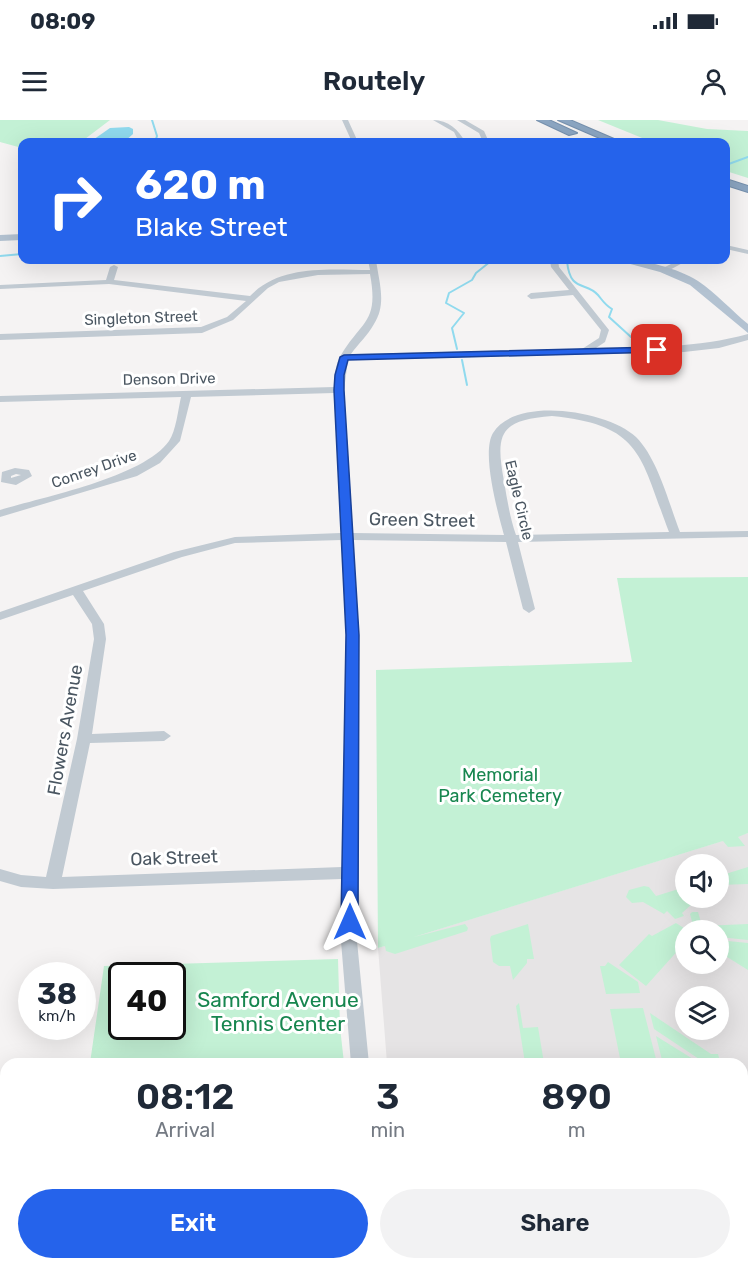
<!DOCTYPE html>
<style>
:root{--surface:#fff;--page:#f2f2f3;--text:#1f2937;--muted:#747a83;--accent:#2563eb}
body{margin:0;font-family:Rubik,sans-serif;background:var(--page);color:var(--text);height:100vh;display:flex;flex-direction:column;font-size:22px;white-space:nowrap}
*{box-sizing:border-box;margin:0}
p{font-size:20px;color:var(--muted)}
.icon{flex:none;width:33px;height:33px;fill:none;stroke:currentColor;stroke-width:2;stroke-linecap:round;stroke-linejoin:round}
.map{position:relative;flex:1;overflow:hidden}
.drawer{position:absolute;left:0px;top:938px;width:748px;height:212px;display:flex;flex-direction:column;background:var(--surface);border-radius:18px 18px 0 0;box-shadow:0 6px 24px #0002}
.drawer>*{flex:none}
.banner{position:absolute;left:18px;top:18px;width:712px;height:126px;border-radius:12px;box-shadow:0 6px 24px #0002;background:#2563eb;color:#fff;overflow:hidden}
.controls{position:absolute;left:675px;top:734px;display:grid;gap:12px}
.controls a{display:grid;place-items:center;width:54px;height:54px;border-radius:50%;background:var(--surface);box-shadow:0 6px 24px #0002;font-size:30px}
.speed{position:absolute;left:18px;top:842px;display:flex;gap:12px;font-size:30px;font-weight:700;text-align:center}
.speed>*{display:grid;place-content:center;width:78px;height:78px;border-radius:50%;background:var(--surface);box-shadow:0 6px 24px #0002;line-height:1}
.speed small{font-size:15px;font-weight:400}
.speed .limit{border:3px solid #111;border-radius:9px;background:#fff;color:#111}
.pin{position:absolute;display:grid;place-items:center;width:51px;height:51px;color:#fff;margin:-26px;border-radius:12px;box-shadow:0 3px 9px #0006}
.me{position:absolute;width:66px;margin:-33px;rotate:0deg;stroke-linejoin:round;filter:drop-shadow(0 0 4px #0008)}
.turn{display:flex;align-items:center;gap:21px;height:126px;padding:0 18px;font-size:27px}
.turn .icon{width:78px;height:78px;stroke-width:2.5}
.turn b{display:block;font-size:42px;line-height:51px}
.eta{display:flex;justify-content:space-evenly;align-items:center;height:102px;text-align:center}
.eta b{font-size:36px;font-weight:600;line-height:42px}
.button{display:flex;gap:12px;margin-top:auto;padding:12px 18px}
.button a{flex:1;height:69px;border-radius:36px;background:var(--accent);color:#fff;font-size:24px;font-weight:600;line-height:69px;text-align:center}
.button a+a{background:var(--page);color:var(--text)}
.status{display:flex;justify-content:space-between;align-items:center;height:42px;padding:0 30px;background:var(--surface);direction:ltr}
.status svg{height:16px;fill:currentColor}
header{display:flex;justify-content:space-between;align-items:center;height:78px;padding:0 18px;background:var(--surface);font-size:27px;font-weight:600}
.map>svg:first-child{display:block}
</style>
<div class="status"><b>08:09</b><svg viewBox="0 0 49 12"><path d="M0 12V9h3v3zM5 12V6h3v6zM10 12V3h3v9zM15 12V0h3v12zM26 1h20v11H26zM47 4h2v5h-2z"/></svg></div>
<header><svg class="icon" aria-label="menu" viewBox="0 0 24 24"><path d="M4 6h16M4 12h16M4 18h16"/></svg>Routely<svg class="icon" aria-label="person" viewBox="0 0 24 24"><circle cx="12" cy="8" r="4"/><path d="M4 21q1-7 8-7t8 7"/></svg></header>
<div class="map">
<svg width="748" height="1148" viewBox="0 0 748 1148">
<rect width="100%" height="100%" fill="#f5f3f3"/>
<path fill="#e6e4e5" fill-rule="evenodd" d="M748,713V1148H426L425,1143H742V944L387,943L378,828ZM686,744H718V777H686ZM686,810H718V843H686ZM686,876H718V909H686Z
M0,1052L6,1055V1143H158L157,1148H0Z"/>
<path fill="#c3f1d5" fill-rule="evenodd" d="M0,0H110L81,22H22V28L0,22Z
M598,0H658L707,9L748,11V58L726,51V22H652Z
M748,457V713L738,717L745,726L728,727L723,721L414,817L465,804L468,808L467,811L395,834L386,831L385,826L378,828L376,550L632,542L617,458Z
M748,747V764L719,765V756Z
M644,766L649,767L656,776L685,767L686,777H689L691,785L682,793L684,796L675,799L667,791L664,794L643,782L632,783L626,777L629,770Z
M692,792H698L702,806L748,804V820L719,817L718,810L694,809L690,794Z
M676,803L687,810L685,827H681L646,866L619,845L649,814L652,816Z
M528,804L534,839H527V843L513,860L510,846H499L493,842L490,819L491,816Z
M718,820L748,823V850L719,832Z
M338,839L340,907L344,943H90L104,846ZM122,855H172V906H122Z
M608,842L638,862L640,873L606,874L600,846H605Z
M519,883L523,908L538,907L544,943H525L516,886Z
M643,888L657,943H621L610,889Z
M650,893L711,934H718L720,941H702L654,909Z
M656,916L693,939V942L666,943L662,940Z"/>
<path fill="#90daee" d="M129,7L133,9V14L124,22H90L110,8Z"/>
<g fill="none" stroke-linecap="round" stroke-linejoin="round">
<path stroke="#90daee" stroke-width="2" d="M152,0L157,16L155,22
M726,45L748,37
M0,136L22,134
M202,140H234
M562,140L567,141C570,173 586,161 598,175C603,181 605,185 612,189L609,197L631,217
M457,229L452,208L464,193L446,183L449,173L472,160L476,153L491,141L489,140
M462,240L467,265"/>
<g stroke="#7690ad" stroke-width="2">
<path id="highway" d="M537,0H549L577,13L569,15Z
M558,0H570L621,22H609Z
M726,59L748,66V72L726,65Z"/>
</g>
<path fill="#c1cad2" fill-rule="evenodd" d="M342,0H348L358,22H352Z
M433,0C448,0 459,10 465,22H459L454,12Z
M457,0H465L484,11L489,22H483L479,13Z
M726,125L748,130V134L726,129Z
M368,140H376C379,162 387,184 374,204C368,215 358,224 351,234L582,229L599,218L601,210L573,175L531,179L527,176L531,173L569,170L551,147L550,140H558L559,147L609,210L605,222L596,228C648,227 697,228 748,214V220L719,228L684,232L348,240L344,270L353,413L504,415C498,393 481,333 493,313C516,275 609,291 636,317C658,339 669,384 680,412L748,411V417L518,422L535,489L529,493L523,489L506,422L353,420L359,515L357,821L369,944H351L341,821L342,759L53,769L21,767L0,761V749L21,755L46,757L77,619L94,519L92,504L73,475L0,500V492L174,432L235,417L341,413L334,273L191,277L180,321L160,343L137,356L0,397V390C43,377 144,357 169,321C176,311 178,290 181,277L0,282V276L334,267C335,256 335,244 341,235C362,200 379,203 370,154L318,155L279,162L268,168L233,200L202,213L0,220V214L201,207L227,197L246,181L109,164L0,169V165L106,160L110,147L114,145L118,147L114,160L250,176C281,144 329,150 370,150ZM552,296C643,305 640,337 669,412L516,415C510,398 507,379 504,361C495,313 500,300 552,296ZM342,420L347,515L342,747L62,757L90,623L164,621L171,616L164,611L92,614L106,519L104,504L83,471L182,437L235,423Z
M679,140H688L666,152L659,150Z
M15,348L29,350L32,356L16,365L1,362L2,352ZM16,354L21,355L11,358V356Z
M391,1143H411L412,1148H392Z"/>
<path fill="#b3c2d1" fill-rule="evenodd" d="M22,114V120L0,121V115Z
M622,140C646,140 677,148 698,161C716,173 732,191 748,204V213L690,165L660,152L623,142Z"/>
<use href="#highway" fill="#8ba5c1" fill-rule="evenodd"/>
</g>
<path fill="#909195" d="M34,1143H38L40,1148H32Z"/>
<path fill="#cdcfd5" stroke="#909195" stroke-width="1.5" d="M0,1089L6,1090V1143H34L32,1148H0Z
M306,1143H336L337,1148H277Z"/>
<path fill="#2563eb" stroke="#184099" stroke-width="1.5" d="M657,227L662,230L661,232L348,240L344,255V270L359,515L358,802L356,807L350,809L344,807L341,802L346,515L334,270L335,255L340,237L344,235Z"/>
<g text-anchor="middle" stroke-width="6" stroke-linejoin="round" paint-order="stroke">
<g font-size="15" fill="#4a5661" stroke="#fff">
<text transform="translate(141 198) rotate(-2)" y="5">Singleton Street</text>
<text transform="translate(169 259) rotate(-1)" y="5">Denson Drive</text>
<text transform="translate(94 349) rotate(-19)" y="5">Conrey Drive</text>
<text transform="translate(519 380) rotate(77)" y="5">Eagle Circle</text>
</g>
<g font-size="18" fill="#4a5661" stroke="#fff">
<text transform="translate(422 400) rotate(1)" y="6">Green Street</text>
<text transform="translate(65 610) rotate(-80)" y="6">Flowers Avenue</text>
<text transform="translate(174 738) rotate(-2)" y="6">Oak Street</text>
</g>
<g font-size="18" fill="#17864f" stroke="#fff">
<text x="500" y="661">Memorial<tspan x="500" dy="21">Park Cemetery</tspan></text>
</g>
<g font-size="21" fill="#17864f" stroke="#fff">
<text x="278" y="887">Samford Avenue<tspan x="278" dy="24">Tennis Center</tspan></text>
</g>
</g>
</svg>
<div class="controls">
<a><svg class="icon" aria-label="sound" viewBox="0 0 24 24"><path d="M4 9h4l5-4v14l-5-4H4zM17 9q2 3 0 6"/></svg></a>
<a><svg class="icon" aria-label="search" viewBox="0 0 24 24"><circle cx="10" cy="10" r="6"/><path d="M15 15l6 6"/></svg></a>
<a><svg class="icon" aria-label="layers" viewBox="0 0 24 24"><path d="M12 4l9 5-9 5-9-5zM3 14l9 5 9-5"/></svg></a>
</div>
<div class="speed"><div>38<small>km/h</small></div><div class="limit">40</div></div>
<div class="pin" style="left:657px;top:230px;background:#d93025"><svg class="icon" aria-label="arrive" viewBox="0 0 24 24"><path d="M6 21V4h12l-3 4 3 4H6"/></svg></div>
<svg class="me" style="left:350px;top:802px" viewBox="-20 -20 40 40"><path d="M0-17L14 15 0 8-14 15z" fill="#2563eb" stroke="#fff" stroke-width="4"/></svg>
<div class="banner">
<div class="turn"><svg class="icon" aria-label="right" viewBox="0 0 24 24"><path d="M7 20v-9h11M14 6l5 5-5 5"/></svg><div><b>620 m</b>Blake Street</div></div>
</div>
<section class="drawer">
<div class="eta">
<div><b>08:12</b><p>Arrival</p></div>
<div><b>3</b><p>min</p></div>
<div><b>890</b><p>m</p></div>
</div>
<div class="button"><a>Exit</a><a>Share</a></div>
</section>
</div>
